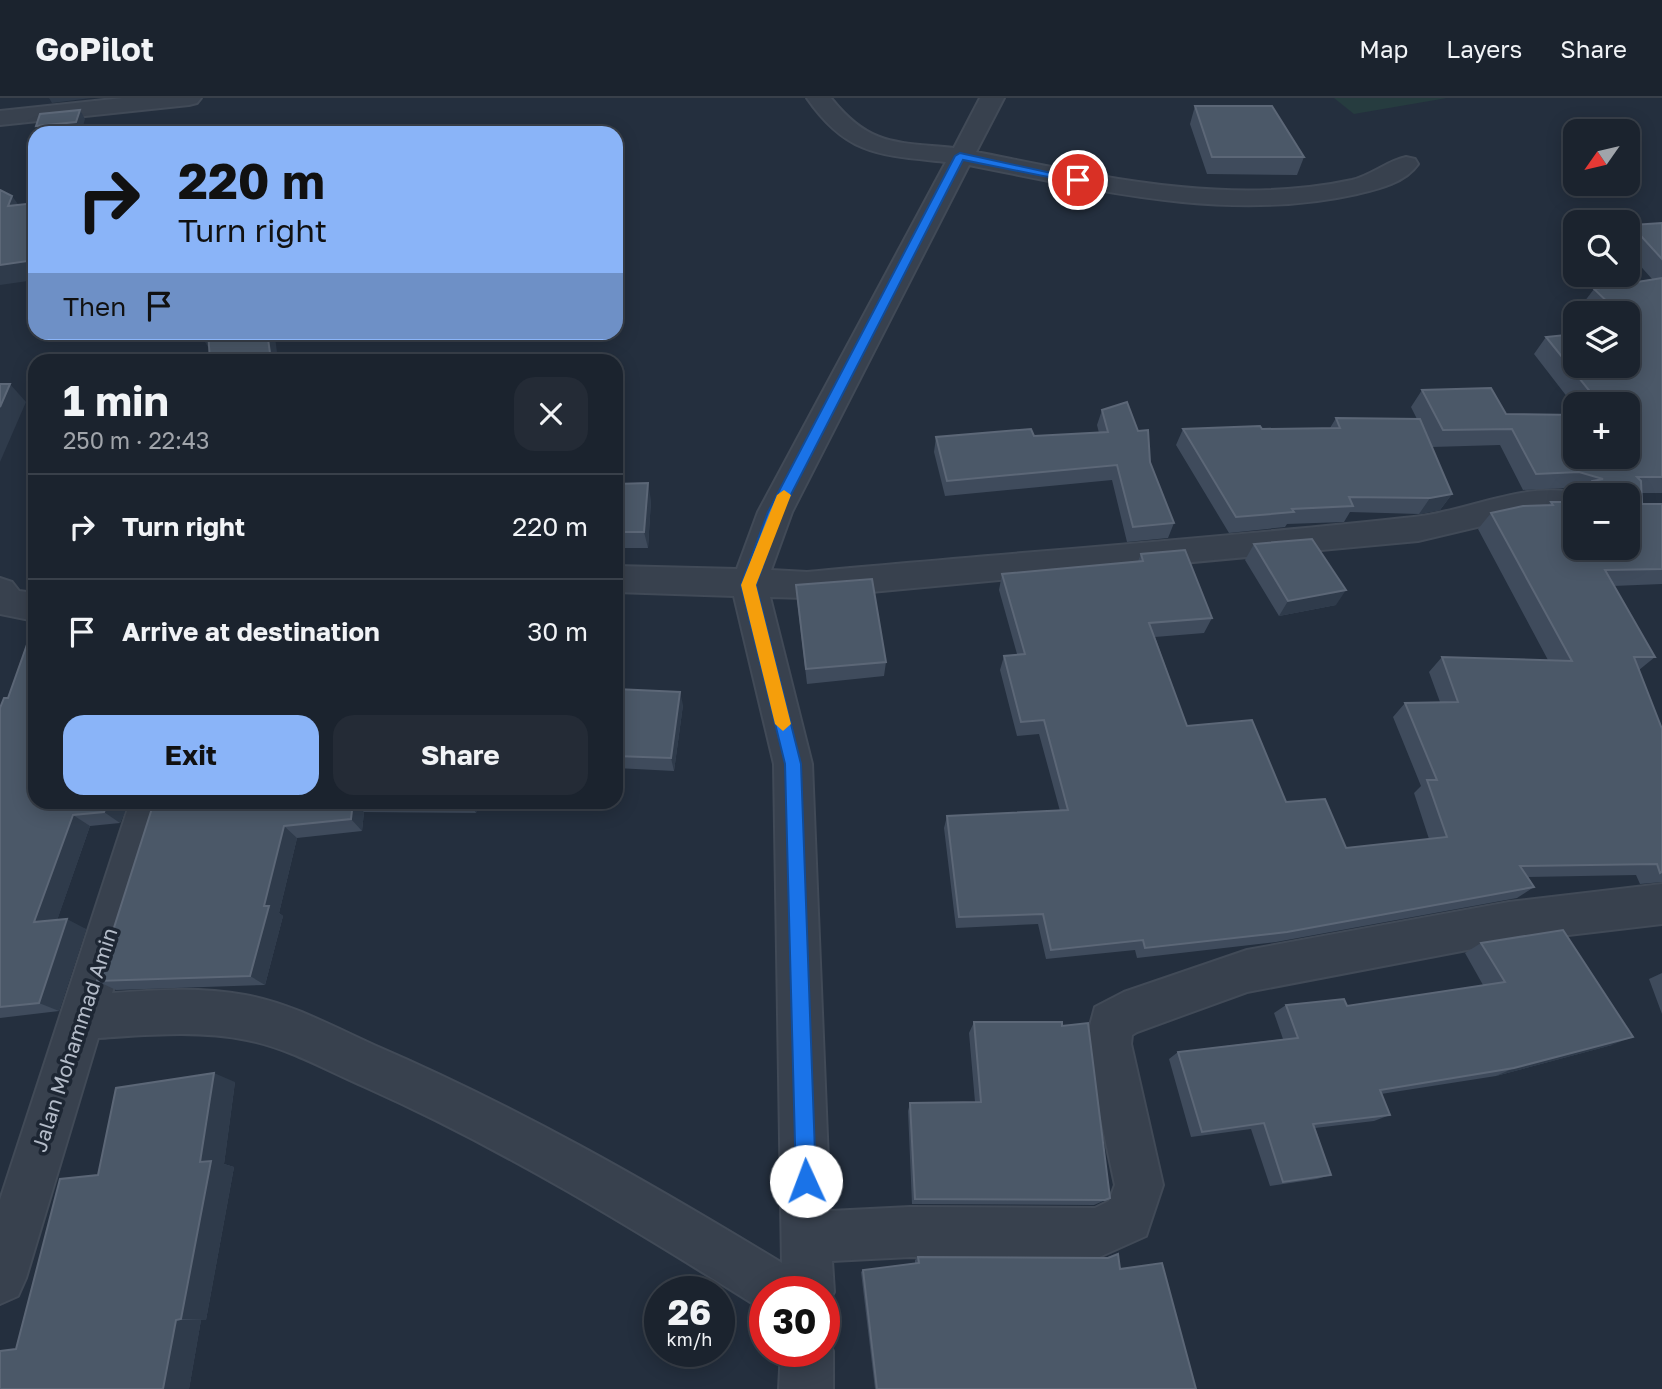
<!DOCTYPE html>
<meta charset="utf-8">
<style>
:root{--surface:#1b232e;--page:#242b36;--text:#f1f3f6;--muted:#a0a4aa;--line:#39404a;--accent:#8ab4f8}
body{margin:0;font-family:"Golos Text",sans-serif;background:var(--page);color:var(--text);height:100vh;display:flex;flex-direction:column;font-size:26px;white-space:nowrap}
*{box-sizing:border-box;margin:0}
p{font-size:23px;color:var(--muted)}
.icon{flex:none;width:38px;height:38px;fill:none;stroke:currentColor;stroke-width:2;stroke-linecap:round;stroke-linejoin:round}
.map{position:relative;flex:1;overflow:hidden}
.panel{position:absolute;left:28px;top:256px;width:595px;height:455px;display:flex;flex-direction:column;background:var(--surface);border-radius:21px;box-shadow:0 4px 18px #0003,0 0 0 2px var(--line)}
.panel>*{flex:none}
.hud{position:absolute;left:28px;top:28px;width:595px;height:214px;border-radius:21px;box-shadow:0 4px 18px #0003,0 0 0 2px var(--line);background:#8ab4f8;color:#111;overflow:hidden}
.needle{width:46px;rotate:236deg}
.tools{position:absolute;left:1563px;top:21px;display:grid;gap:14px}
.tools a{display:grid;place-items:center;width:77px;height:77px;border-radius:14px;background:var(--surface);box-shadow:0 4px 18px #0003,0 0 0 2px var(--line);font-size:35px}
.speed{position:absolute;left:644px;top:1178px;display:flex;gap:14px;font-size:35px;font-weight:700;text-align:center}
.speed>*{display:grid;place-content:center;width:91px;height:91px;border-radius:50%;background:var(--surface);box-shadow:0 4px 18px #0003,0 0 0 2px var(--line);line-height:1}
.speed small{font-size:18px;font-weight:400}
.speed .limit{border:10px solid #d22;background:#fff;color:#111}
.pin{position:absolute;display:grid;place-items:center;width:60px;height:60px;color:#fff;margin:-30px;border:4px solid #fff;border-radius:50%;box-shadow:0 2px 7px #0007}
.me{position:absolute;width:77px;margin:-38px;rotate:358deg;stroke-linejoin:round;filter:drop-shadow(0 0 5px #0008)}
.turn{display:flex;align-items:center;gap:24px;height:147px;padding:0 35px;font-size:32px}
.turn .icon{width:91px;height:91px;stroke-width:2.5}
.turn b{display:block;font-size:49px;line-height:60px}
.then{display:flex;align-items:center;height:66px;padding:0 35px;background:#0003;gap:14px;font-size:26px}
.round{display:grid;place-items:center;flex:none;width:74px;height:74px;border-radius:21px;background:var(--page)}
.summary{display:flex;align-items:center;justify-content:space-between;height:119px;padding:0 35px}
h1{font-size:42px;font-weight:700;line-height:52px}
.cta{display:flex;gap:14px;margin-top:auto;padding:14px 35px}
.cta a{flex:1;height:80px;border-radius:21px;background:var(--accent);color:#111;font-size:28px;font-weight:700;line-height:80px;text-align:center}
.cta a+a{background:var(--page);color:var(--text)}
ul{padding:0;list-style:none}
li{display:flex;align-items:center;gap:21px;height:105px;padding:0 35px;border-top:2px solid var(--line)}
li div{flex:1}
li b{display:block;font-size:26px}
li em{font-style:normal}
header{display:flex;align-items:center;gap:42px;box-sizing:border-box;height:98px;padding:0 35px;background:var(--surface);border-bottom:2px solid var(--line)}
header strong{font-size:33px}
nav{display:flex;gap:38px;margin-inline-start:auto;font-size:24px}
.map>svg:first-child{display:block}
</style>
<header>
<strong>GoPilot</strong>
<nav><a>Map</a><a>Layers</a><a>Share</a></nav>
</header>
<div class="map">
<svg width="1662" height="1291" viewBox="0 0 1662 1291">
<rect width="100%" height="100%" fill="#242f3e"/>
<path fill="#263c3f" d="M1334,0H1447L1354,16Z"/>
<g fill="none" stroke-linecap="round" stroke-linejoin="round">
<g stroke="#414a57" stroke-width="4">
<path id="minor" d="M123,0H201L197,5L189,7L0,27V13Z
M807,0H831C870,49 897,44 954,50L980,0H1004L976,54C1099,78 1227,109 1352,82C1372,77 1387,63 1406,59L1415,61L1418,66C1405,85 1378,91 1357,96C1228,125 1096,92 969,67L792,414L771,472L807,474C1009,455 1212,441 1414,419C1471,413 1528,380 1586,397H1575V418L1528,417L1418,443L807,500L770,499L812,666L830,1113L910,1109L1095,1110L1109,1103L1115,1087L1085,946L1095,909L1124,894L1247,852L1509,804L1662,786V826L1509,844L1247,894L1137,934L1132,937L1131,946L1163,1087L1146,1138L1097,1160L910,1159L832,1163L834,1194L824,1213V1194H765L763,1212C634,1131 504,1051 365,989C326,972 288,950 247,942C198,932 147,937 98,940L26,1180L18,1198L0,1206V1102L130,704H170L112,895C156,892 201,889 245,897C290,905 332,928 374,947C516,1008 649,1084 782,1165L774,666L734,498L616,494V468L737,471L758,414L946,64C881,57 847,58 807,0Z
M0,480L12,484L19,493L35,495V523L0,516Z
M824,1234L833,1253V1291H779L781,1253H824Z"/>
</g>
<use href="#minor" fill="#38414e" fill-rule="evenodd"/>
</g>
<path fill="#3f4b5c" d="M1195,8L1304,59L1297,77L1207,76L1190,26Z
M1662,125V395H1642V406H1662V486L1613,488L1655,559L1639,572L1662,631V784L1640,786L1636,777L1528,779L1534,789L1517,800L1276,844L1137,860L1135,852L1046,861L1038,826L956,830L944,730L947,718L1060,713L1039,636L1017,638L1000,572L1004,558L1017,556L999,492L1002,476L1138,463L1141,456L1212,520L1204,535L1155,539L1187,628L1346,750L1429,741L1414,695L1421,688L1393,619L1405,605L1440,604L1429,574L1442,559L1548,562L1478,431L1491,415L1548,407L1551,404L1575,450L1628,397H1580L1582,395L1565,390L1523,392L1500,347L1432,349L1452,396L1440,412L1419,416L1350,414L1344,424L1287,426L1285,429L1229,435L1176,347L1183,331L1330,330L1336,320L1417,321L1411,309L1422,292L1506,316L1575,359L1628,306H1575V309L1534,256L1546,239L1628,268V215H1588L1581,208L1594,191L1652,181L1628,154V133L1631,127Z
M1102,312L1150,364L1174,425L1168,440L1127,444L1112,382L945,398L934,354L936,339L1034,338L1099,335L1097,327Z
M616,386L651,402L648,450H616Z
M1254,446L1336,507L1279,518L1245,462Z
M796,487L886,564L884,578L807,586L797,502Z
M616,591L683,607L674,673L616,670Z
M8,600L35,704H129L120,725L90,728L57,822L86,831L59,913L0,920V610Z
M154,704H479L476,715L364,714L362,733L297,740L279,815L283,818L265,887L116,892L97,883Z
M1481,845L1612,947L1496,978L1381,996L1390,1017L1374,1023L1315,1030L1331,1077L1317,1081L1270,1088L1251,1031L1191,1039L1169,961L1178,954L1283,941L1274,915L1286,907L1347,908L1483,887L1465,855Z
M1662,875V916L1649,881Z
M974,924L1062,928L1110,1100L1094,1107L912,1106L908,1013L910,1005L975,1004L969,935Z
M235,984L224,1066L234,1069L206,1222H201L189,1291H0L16,1251Z
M1118,1156L1120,1171L1196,1291H875L861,1174L863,1172L915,1165V1162L918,1159L1104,1160Z"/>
<path fill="#2f3b4b" d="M49,0H91L52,5Z
M80,12L85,21L82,32L58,35H40L36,28Z
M12,98L26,117L8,108Z
M35,162V182L0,187V167Z
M199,234H210L218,247L208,249Z
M267,234H292L291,236L275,239L278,262H271Z
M10,286L26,304L0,364V309Z
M648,385L651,402L648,450L644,434Z
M1452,396L1440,412L1419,416L1430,400Z
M1346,492L1336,507L1279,518L1288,503Z
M680,594L683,607L674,673L671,660Z
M108,704H129L120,725L104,714Z
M353,704L364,714L362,733L351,721Z
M469,704H479L476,715Z
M73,717L90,728L53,834L34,824Z
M284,728L297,740L279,815L283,818L265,887L250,878L264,808Z
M67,821L86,831L59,913L39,905Z
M1633,939L1612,947L1496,978L1514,970Z
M214,975L235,984L224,1066L234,1069L206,1222L181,1221L200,1064Z
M176,1222H201L189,1291H163Z"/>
<path fill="#4b5868" stroke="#5c6777" stroke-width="2" d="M1195,8H1272L1304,59H1212Z
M80,12L76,24L36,28L40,16Z
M0,92L12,98L8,108L35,105V162L0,167Z
M1662,125V161L1631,127Z
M1662,180V379H1637L1641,383L1642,406H1662V471L1605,472L1655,559H1634L1662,631V774L1660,775L1657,766L1520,768L1534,789L1287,834L1145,850L1143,842L1051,852L1043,816L959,819L947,718L1068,712L1044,622L1021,624L1004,558L1025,556L1002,476L1143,463L1141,456L1185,452L1212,520L1149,525L1187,628L1252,622L1286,704L1325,701L1346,750L1447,739L1427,682H1437L1405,605L1458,604L1442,559L1572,563L1491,415L1523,408L1553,407L1551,404H1575V450H1628V397H1591L1592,383L1603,381L1579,374L1536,376L1512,331L1443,332L1422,292L1491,290L1506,316L1575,317V359H1628V306H1600L1546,239L1575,236V268H1628V232L1636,231L1628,223V215H1619L1594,191Z
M208,234H267L271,262H210Z
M0,286H10L0,309Z
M1127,304L1138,333L1148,332L1150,364L1174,425L1133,429L1117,367L947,383L936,339L1031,331L1034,338L1108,334L1102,312Z
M1336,320L1420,321L1452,396L1430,400L1349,399L1353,408L1292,411L1294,414L1236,419L1183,331L1260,328L1262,331L1340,330Z
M648,385L644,434H616V386Z
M1312,441L1346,492L1288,503L1254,446Z
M872,481L886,564L806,571L796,487Z
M35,524V704H108L104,714L73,717L34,824L67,821L39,905L0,909V610L4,600H8Z
M616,591L680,594L671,660L616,658Z
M154,704H353L351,721L284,728L264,808H269L250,878L97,883Z
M1563,832L1633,939L1514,970L1380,992L1390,1017L1313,1026L1331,1077L1283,1084L1264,1025L1202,1034L1178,954L1298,940L1286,907L1344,901L1347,908L1505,884L1481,845Z
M974,924H1062V928L1088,925L1110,1100L1105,1102L915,1101L910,1005L981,1004Z
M214,975L200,1064L211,1063L181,1221L176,1222L163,1291H0V1253L16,1251L60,1081L98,1077L116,990Z
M1118,1156L1120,1171L1162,1165L1196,1291H877L863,1172L919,1165L918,1159L1108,1160Z"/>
<path fill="#1a73e8" stroke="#114b97" stroke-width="2" d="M960,55L1083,82L1078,85L963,62L782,414L756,487L801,666L816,1083L813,1091L806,1094L799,1091L796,1083L785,666L741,487L768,414L955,58Z"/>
<path fill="#f59e0b" d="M784,392L791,397L756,487L791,626L783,633L775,626L741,487L777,397Z"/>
<g text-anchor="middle" stroke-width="7" stroke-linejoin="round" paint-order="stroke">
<g font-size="21" fill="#b4bcc9" stroke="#1d2633">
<text transform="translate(75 942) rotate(-72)" y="7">Jalan Mohammad Amin</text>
</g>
</g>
</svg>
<div class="tools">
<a><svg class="needle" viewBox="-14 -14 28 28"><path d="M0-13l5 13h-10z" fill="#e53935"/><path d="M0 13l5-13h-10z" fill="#a0a4aa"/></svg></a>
<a><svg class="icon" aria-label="search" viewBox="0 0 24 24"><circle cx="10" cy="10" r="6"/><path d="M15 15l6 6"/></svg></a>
<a><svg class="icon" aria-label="layers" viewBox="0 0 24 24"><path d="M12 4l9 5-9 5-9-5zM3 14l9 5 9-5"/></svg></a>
<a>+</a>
<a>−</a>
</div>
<div class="speed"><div>26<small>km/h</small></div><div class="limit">30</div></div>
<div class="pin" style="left:1078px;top:82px;background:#d93025"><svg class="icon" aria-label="arrive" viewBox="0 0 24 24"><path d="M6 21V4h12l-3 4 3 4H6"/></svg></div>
<svg class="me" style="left:806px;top:1083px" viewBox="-20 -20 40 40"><circle r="19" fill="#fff"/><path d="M0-13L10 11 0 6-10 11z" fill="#1a73e8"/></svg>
<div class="hud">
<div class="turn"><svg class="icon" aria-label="right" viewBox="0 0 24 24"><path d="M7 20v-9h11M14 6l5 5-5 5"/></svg><div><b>220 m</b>Turn right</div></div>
<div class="then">Then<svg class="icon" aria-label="arrive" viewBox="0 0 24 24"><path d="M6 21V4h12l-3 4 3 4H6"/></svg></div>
</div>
<section class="panel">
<div class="summary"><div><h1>1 min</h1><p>250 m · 22:43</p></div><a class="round"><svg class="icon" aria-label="close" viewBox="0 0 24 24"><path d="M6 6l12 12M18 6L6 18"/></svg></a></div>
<ul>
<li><svg class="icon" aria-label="right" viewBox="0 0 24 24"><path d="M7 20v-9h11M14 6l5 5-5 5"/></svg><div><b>Turn right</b></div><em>220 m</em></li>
<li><svg class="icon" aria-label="arrive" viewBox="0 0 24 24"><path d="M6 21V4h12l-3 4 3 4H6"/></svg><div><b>Arrive at destination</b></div><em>30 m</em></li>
</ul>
<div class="cta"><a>Exit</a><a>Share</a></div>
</section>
</div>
